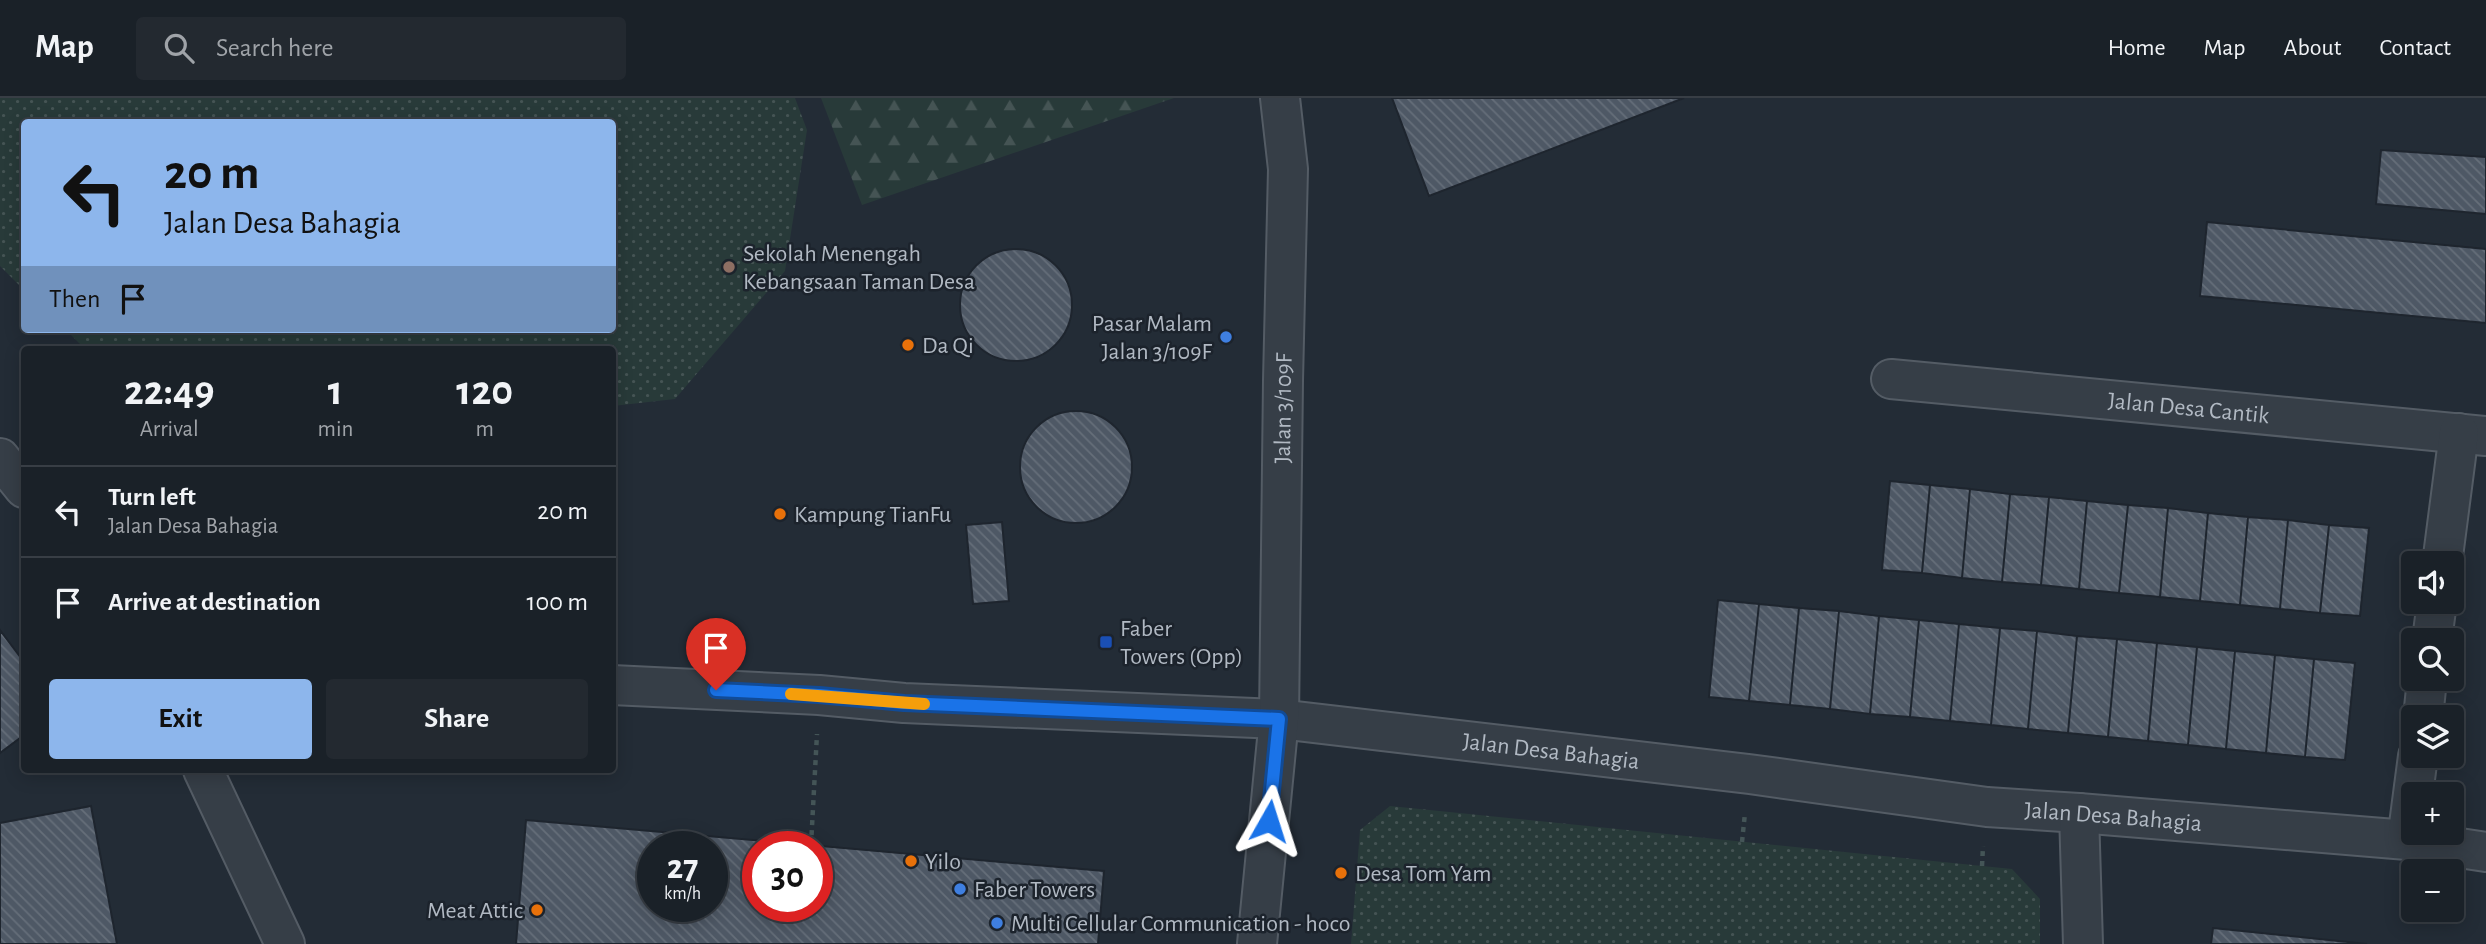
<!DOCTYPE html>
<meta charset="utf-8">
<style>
:root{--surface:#1a2128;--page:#232930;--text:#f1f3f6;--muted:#9fa3a8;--line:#383e45;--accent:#8db6ec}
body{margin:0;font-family:"Alegreya Sans",sans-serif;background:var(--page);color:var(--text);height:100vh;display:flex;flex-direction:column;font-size:26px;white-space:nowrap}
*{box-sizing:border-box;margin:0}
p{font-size:23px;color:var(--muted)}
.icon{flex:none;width:38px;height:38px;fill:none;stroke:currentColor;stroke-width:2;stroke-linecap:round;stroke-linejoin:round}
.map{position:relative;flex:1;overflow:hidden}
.sheet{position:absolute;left:21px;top:248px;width:595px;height:427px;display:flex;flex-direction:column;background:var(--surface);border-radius:7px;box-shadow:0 4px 18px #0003,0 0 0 2px var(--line)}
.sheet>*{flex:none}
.banner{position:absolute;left:21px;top:21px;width:595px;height:214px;border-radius:7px;box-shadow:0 4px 18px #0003,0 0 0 2px var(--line);background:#8db6ec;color:#111;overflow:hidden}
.buttons{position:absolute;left:2401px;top:453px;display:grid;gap:14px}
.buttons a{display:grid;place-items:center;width:63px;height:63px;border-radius:7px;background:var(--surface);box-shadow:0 4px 18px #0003,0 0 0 2px var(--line);font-size:35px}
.speed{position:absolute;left:637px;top:733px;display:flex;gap:14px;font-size:35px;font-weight:700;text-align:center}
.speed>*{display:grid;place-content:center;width:91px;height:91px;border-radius:50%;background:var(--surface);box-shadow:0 4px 18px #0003,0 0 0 2px var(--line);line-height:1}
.speed small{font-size:18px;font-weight:400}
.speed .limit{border:10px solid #d22;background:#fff;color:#111}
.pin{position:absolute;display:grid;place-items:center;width:60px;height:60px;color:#fff;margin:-72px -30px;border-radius:50% 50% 50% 0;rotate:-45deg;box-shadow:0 0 7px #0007}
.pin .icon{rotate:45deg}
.me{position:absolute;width:77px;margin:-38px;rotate:6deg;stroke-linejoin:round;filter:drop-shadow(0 0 5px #0008)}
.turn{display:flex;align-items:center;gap:24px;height:147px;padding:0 28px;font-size:32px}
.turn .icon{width:91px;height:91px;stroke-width:2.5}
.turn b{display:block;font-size:49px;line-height:60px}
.then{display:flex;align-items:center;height:66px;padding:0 28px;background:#0003;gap:14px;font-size:26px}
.eta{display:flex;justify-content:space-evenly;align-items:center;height:119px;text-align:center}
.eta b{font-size:42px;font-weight:600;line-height:49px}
.cta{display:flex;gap:14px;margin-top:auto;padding:14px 28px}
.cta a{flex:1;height:80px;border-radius:7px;background:var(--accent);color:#111;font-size:28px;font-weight:600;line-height:80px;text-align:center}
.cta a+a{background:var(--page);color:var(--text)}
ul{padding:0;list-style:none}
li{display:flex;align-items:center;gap:21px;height:91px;padding:0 28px;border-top:2px solid var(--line)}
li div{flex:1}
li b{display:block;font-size:26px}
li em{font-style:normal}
header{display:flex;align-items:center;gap:42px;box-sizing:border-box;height:98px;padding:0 35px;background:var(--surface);border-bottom:2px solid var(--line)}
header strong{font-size:33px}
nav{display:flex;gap:38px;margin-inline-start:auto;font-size:24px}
.search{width:490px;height:63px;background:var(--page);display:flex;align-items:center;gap:18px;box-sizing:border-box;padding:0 24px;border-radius:7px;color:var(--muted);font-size:26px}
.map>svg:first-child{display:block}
</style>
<header>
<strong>Map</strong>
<div class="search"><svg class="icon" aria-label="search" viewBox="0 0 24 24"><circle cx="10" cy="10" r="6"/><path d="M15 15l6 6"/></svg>Search here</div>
<nav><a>Home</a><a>Map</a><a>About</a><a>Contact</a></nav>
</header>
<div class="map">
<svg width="2486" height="846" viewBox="0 0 2486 846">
<defs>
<pattern id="forest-firs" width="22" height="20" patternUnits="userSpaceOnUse" patternTransform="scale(1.75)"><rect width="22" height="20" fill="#283a39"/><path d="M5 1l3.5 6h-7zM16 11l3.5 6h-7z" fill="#455454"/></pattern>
<pattern id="park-dots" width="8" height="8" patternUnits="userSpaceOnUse" patternTransform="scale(1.75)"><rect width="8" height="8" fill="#283a39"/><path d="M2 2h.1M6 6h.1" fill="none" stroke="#455454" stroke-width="1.8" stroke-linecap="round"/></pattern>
<pattern id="building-back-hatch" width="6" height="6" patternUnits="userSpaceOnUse" patternTransform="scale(1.75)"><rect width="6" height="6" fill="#4e5865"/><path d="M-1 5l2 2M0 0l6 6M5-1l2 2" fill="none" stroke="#656e79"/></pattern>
</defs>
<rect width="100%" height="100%" fill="#232c36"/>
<path fill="url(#forest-firs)" d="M821,0H1174L862,107Z"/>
<path fill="url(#park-dots)" d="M0,0H795L807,32L785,173L675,301L613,308L612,252H86L65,231H612V24H24V192L0,168Z
M1390,708L2012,771L2040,801V846H1351L1360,732Z"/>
<path fill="url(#building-back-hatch)" stroke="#1e252e" stroke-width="2" fill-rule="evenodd" d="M1392,0H1684L1429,98Z
M2381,52L2486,59V116L2376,106Z
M2207,124L2486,151V225L2200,198Z
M960 207a56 56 0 1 1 112 0a56 56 0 1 1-112 0Z
M1020 369a56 56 0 1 1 112 0a56 56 0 1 1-112 0Z
M1890,383L1930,387L1922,475L1882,472Z
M1930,387L1970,391L1962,480L1922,475Z
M1970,391L2010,396L2002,484L1962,480Z
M2010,396L2049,399L2041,487L2002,484Z
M2049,399L2087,403L2079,491L2041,487Z
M2087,403L2128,407L2119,495L2079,491Z
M2128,407L2168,410L2160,499L2119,495Z
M2168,410L2208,415L2200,503L2160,499Z
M2208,415L2248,419L2240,507L2200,503Z
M2248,419L2288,422L2280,511L2240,507Z
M2288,422L2329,427L2320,515L2280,511Z
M1002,424L1009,503L973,506L966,427Z
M2329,427L2369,430L2360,518L2320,515Z
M1718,502L1759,506L1749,603L1709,599Z
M1759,506L1799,510L1790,607L1749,603Z
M1799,510L1839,513L1830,611L1790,607Z
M1839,513L1879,518L1870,616L1830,611Z
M1879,518L1919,522L1910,619L1870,616Z
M1919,522L1959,526L1950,623L1910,619Z
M1959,526L2000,530L1991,627L1950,623Z
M2000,530L2037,533L2028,631L1991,627Z
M0,532L24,564V637L0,655Z
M2037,533L2077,538L2068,635L2028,631Z
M2077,538L2117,541L2108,639L2068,635Z
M2117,541L2157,545L2148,643L2108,639Z
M2157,545L2197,549L2188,647L2148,643Z
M2197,549L2235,553L2226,651L2188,647Z
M2235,553L2275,557L2266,655L2226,651Z
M2275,557L2314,561L2305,659L2266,655Z
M2314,561L2355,565L2345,662L2305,659Z
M91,708L117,846H0V725Z
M526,722L1104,773L1098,846H516ZM653,749H712V808H653ZM758,749H817V808H758Z
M2213,830L2367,846H2211Z"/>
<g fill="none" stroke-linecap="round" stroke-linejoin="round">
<g stroke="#545c65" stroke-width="42">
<g id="minor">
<path id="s1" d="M1891,281L2486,338"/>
<path d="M0,360L24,390"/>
<path d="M2442,466L2459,335"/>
<path d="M2432,542L2437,504"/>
<path id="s2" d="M612,587L819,597L904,605L1279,621L1749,676L1987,709L2079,715L2407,742L2486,754"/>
<path d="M2423,620L2427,581"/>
<path d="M203,672L285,846"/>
<path d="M2079,715L2083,846"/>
<path d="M2407,742L2418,658"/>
<path id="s3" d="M1257,846L1279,621L1283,283L1288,71L1280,0"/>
</g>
</g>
<path stroke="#445557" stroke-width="4.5" stroke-dasharray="5 5" stroke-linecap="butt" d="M1742,744L1745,715
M811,747L817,636
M1982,768L1983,748"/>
<use href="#minor" stroke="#363e47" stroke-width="38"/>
</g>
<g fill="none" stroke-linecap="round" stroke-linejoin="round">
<g stroke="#114b97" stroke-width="18">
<path id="route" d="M716,592L819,597L904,605L1279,621L1269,723"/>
</g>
<use href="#route" stroke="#1a73e8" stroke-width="12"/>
<path stroke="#f59e0b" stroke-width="12" d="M791,596L924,606"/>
</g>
<circle fill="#8d6e63" stroke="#1c232c" stroke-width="2.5" cx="729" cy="169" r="7"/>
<g fill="#3f7fe0" stroke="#1c232c" stroke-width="2.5">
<circle cx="1226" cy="239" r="7"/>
<circle cx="960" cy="791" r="7"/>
<circle cx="997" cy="825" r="7"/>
</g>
<g fill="#e8710a" stroke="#1c232c" stroke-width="2.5">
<circle cx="908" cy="247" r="7"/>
<circle cx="780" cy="416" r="7"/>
<circle cx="911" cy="763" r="7"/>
<circle cx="1341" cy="775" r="7"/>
<circle cx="537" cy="812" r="7"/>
</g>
<rect fill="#1a4fb4" stroke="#1c232c" stroke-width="2.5" x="1099" y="537" width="14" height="14" rx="3.5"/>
<g text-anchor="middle" stroke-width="5" stroke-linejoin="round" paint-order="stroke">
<g font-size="24" fill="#b1b9c3" stroke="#1c232c" text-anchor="start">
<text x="743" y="163">Sekolah Menengah<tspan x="743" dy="28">Kebangsaan Taman Desa</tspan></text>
<text x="1212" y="233" text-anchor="end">Pasar Malam<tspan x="1212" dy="28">Jalan 3/109F</tspan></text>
<text x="922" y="255">Da Qi</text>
<text x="794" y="424">Kampung TianFu</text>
<text x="1120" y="538">Faber<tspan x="1120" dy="28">Towers (Opp)</tspan></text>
<text x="925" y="771">Yilo</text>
<text x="1355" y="783">Desa Tom Yam</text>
<text x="974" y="799">Faber Towers</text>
<text x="523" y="820" text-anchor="end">Meat Attic</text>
<text x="1011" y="833">Multi Cellular Communication - hoco</text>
</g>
<g font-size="24" fill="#b1b9c3" stroke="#1c232c">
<text dy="8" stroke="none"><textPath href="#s1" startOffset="299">Jalan Desa Cantik</textPath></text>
<text dy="8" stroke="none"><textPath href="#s3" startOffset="537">Jalan 3/109F</textPath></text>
<text dy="8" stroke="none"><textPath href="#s2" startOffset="942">Jalan Desa Bahagia</textPath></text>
<text dy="8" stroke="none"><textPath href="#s2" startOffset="1508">Jalan Desa Bahagia</textPath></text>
</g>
</g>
</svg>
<div class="buttons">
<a><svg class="icon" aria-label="sound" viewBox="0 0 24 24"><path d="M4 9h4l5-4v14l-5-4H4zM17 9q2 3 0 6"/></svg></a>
<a><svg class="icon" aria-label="search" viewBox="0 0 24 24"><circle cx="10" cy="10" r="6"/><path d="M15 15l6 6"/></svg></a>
<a><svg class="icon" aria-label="layers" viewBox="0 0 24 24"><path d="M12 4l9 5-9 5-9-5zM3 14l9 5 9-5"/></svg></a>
<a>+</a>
<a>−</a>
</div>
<div class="speed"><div>27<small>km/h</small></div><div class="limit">30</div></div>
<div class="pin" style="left:716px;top:592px;background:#d93025"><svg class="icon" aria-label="arrive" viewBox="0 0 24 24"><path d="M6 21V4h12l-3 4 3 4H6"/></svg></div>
<svg class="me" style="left:1269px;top:723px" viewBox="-20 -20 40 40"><path d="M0-17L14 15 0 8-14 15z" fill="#1a73e8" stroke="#fff" stroke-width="4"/></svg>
<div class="banner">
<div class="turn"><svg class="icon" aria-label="left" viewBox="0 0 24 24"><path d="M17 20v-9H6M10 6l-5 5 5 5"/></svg><div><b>20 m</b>Jalan Desa Bahagia</div></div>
<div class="then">Then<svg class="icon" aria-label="arrive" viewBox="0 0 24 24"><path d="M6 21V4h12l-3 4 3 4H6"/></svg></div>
</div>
<section class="sheet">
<div class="eta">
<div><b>22:49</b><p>Arrival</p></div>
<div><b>1</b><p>min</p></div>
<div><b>120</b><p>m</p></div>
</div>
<ul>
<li><svg class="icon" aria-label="left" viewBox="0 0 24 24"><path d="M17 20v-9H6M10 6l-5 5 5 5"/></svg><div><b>Turn left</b><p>Jalan Desa Bahagia</p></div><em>20 m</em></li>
<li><svg class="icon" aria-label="arrive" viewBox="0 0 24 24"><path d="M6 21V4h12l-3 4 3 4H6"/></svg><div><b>Arrive at destination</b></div><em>100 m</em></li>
</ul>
<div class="cta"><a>Exit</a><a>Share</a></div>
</section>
</div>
